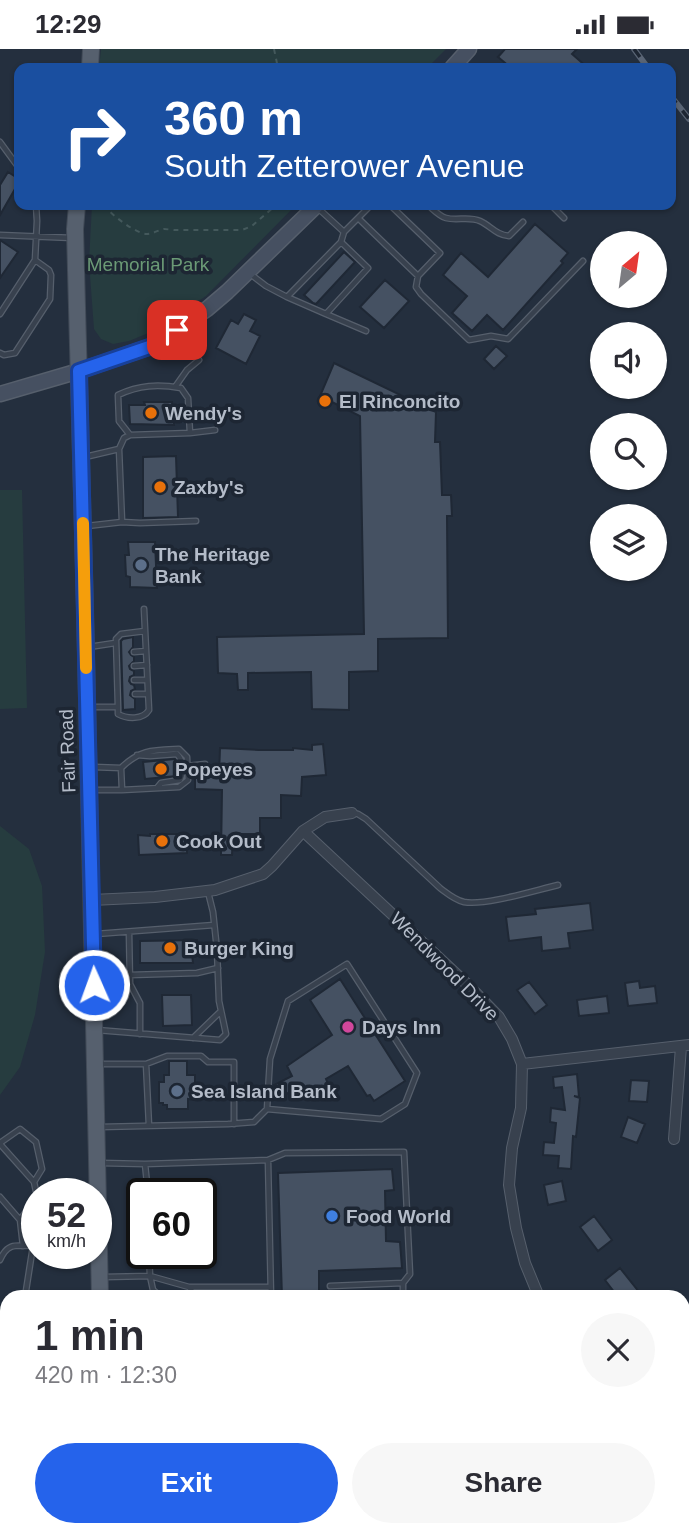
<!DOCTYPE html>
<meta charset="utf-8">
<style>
:root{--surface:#fff;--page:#f7f7f7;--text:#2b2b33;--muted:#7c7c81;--accent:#2563eb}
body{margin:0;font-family:Helvetica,sans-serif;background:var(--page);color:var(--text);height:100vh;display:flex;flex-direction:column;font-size:26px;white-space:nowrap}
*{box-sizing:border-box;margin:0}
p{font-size:23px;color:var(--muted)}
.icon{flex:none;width:38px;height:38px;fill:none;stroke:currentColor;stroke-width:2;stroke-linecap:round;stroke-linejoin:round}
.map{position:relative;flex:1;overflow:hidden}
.details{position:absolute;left:0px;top:1241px;width:690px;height:247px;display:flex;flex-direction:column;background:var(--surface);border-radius:21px 21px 0 0;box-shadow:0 2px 5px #0004}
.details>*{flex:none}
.banner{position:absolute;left:14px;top:14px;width:662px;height:147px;border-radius:14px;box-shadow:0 2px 5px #0004;background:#1a4fa0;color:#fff;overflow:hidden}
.needle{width:46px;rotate:29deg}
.buttons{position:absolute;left:590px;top:182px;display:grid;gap:14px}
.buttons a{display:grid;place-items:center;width:77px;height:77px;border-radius:50%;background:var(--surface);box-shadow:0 2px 5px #0004;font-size:35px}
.speed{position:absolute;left:21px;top:1129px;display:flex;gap:14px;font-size:35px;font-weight:700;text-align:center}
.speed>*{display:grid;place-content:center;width:91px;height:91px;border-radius:50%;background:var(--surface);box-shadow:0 2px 5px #0004;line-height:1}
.speed small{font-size:18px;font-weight:400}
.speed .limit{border:4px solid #111;border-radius:10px;background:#fff;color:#111}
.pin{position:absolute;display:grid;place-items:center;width:60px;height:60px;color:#fff;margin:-30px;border-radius:14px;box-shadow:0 4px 10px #0006}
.me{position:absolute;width:77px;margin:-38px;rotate:358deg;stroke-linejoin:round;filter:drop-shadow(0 0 5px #0008)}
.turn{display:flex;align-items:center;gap:24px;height:147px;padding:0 35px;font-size:32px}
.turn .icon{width:91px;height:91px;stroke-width:2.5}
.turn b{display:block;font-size:49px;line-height:60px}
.round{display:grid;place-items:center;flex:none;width:74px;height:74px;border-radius:37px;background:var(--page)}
.overview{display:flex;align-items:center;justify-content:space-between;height:119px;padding:0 35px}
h1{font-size:42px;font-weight:600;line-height:52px}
.button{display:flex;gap:14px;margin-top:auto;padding:14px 35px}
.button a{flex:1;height:80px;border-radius:42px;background:var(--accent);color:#fff;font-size:28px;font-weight:600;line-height:80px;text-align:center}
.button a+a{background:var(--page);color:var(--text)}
.status{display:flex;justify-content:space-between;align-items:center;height:49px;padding:0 35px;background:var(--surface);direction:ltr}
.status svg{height:19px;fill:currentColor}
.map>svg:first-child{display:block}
</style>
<div class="status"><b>12:29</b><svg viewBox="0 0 49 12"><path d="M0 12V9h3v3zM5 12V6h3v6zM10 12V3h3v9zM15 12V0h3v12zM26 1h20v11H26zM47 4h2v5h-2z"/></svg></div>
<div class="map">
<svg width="689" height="1486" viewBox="0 0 689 1486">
<rect width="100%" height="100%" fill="#242f3e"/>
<path fill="#263c3f" d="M101,0H446L427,19H99Z
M92,156H296L206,247L151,283L129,292L113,295L101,290L94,280L89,213Z
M0,441H22L27,659L0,660Z
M0,777L29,800L42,837L45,903L35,966L20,1018L0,1046Z"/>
<path fill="#455162" stroke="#1f2835" stroke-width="2" d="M505,0H577L572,5L588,19H511L498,8Z
M8,123L19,130V133L0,166V136Z
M535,175L568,204L561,212L563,214L503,281L487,266L472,282L452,264L467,247L443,226L461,204L488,228Z
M0,191L18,203L0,229Z
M344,203L355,213L316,255L313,254L304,246Z
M385,231L409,252L384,279L360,258Z
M244,265L256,271L250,282L260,287L246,315L216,299L231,271L238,275Z
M496,297L507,307L494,320L484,310Z
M334,314L436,363L435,393H440L442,446H451L452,467H447L448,589L378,590V622L349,623V661L312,660L311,623L248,624V641H238L237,625L218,624L217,588L364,585L360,367L320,347Z
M144,353H172L174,376L130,375L129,356H145Z
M176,407L178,468L143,469V408Z
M128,493H155L157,539L130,538V528L126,527L125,506H129Z
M133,588V598L129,603L131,606L134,608V612L129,617L130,620L134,622V626L130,628L129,632L131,635L134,636L135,640L131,642L130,646L135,650V660L123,661L121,592L123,590Z
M323,695L326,726L302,728L301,747L281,746V769H260V785H233L232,806H221L222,741L195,740V727L219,728L220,699L259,701H293V699L312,701V696Z
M175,710L177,718V727L145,730L143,713Z
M150,785H186L187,804L139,806L138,786L150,787Z
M590,854L593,881L568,884L570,899L542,902L541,888L509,892L506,868L536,865L535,860Z
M197,891V894H200V904L192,905L193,914H140V892Z
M340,930L405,1032L374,1052L370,1046L367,1047L348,1017L326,1030L334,1049L319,1037L305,1046L298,1036L283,1048L274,1036L292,1027L287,1017L332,986L310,951Z
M639,932L640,939L655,937L657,954L628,957L625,934Z
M529,933L547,956L535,965L517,941Z
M162,946H191L192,976L163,977Z
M607,947L609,964L579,967L577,951Z
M169,1012H187V1026H195V1051L188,1050V1060H167V1056H163V1054H159V1033H164V1026H169Z
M577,1025L579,1048L574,1047L580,1049L576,1088L573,1087L571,1120L558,1119L559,1107L543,1106L544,1093L554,1094L556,1074L550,1073L551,1059L565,1061L562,1038L554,1039L553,1028Z
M631,1031L649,1032L647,1053L629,1052Z
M628,1068L645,1075L637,1094L621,1088Z
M392,1120L394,1141L385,1142L386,1192L400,1193L402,1219L319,1222V1248H282L278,1124Z
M562,1132L566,1152L548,1156L544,1136Z
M594,1167L612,1191L598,1202L580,1178Z
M620,1219L643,1248H618L605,1231Z"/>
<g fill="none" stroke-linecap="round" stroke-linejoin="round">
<g stroke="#565f6c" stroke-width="7">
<path id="lane" d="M0,93L19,119
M428,156C434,161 439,167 446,169C457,172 469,167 480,172C491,177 496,186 509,187L523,173
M551,156L564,169
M319,160L344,183
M358,169L418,227L440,204L390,156
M0,186L73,189
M249,224L266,237L287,248L341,193L344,183L371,156
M418,227L416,238L421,245L469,291L491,287L508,290L583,212
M287,248L326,265L368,219L341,193
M0,265L35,211L37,172L36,156
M326,265L366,282
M0,304L4,306L15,304L50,250L51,226L49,221L35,211
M175,338L187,321L199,311
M190,384L215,381
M119,400L124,389L130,386L190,384L188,349L181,339C158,335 139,336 118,346L119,372L130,386
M85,408L119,400L122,473L87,477
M122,473L140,474L196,472
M89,598L115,594
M134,603L146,602
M134,617L147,616
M134,631H147
M135,645H148
M91,658H118V665C127,670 143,671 149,661L144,560
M118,658L116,590L121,585L145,582
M137,706L150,707L177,705C183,711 184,724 180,731L161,734L157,739
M187,717L205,715
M121,719L122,741
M94,741H122L179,738L188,731L187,708L179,700C154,701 140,700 121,719L94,718
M353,764L358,765L366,770L440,839C448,845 455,851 464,853C485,857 536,841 558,836
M96,885L214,876
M130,926L197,924L218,919
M130,935L140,954V985
M95,936L130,935L129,883
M97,981L220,991L226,985L219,952L217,901L213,863L208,843
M193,989L221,962
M98,1015H146L167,1007H201L208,1013H234V1075
M146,1015L149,1077
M100,1078L228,1075L254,1073L267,1060L381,1070L405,1055L417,1024L347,915L288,952L270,1010L267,1060
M0,1094L20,1080L36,1093L42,1120L34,1133L0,1095
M268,1111L285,1104L404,1103L410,1225L403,1234
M101,1114L145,1115L148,1144
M145,1115L268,1111L271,1248
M34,1133L37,1147
M0,1148L20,1171L23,1197
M20,1171L37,1147
M0,1211C8,1192 18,1197 37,1197
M104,1228L150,1227L149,1204
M330,1237L403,1234V1248
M189,1238H270
M25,1248L33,1197
M161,1248L153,1241L150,1227L189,1238L196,1248
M52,1480L53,1486
M19,1486V1480"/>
</g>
<g stroke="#565f6c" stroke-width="12">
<path id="street" d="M303,782L469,937L499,968L512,990L522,1015L521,1059L512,1099L509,1136L516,1179L525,1214L539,1248
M92,851L155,848L215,841L263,825L272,817L303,782L325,768L352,764
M522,1015L689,996
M674,1090L681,998
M682,1412L689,1418
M356,1480L364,1486
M211,1486L214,1480"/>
</g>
<g stroke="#565f6c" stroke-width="17">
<path id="secondary" d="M452,19L469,0
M0,345L79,322L155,296L207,260L227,243L317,156"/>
</g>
<g stroke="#414a57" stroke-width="18">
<path id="primary" d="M90,19L91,0
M77,156L75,180L76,221L85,559L100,1248
M106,1480V1486"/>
</g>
<path stroke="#44595c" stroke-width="2" stroke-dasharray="5 5" stroke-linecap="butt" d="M274,0L278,19
M104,156C110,165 136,185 147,185C153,185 158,181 164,180C166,180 173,181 175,181H242L252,177L276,156"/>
<use href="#lane" stroke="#38414e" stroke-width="4.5"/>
<use href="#street" stroke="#38414e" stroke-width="10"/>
<use href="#secondary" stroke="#465061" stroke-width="14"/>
<use href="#primary" stroke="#56606e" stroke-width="16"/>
<g stroke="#5a6575" stroke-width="6">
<path id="rail" d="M634,0L648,19
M670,46L689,70"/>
</g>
<use href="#rail" stroke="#1d2633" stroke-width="3.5" stroke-dasharray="10" stroke-linecap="butt"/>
</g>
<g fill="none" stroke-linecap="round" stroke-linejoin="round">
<g stroke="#184099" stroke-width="18">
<path id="route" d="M94,936L79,322L155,296L177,281"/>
</g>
<use href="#route" stroke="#2563eb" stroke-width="12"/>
<path stroke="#f59e0b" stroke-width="12" d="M83,474L86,619"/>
</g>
<g fill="#e8710a" stroke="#1d2633" stroke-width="2.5">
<circle cx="325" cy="352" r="7"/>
<circle cx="151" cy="364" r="7"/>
<circle cx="160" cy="438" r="7"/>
<circle cx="161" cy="720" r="7"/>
<circle cx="162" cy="792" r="7"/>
<circle cx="170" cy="899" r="7"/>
</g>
<g fill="#5c6f8a" stroke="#1d2633" stroke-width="2.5">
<circle cx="141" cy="516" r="7"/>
<circle cx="177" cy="1042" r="7"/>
</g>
<circle fill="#d1479c" stroke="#1d2633" stroke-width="2.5" cx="348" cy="978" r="7"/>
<circle fill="#3f7fe0" stroke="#1d2633" stroke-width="2.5" cx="332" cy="1167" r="7"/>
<g text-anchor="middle" stroke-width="7" stroke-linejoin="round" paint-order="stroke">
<g font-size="19" fill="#6b9a76" stroke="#1d2633">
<text x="148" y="222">Memorial Park</text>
</g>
<g font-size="19" font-weight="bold" fill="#b4bcc9" stroke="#1d2633" text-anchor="start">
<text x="339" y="359">El Rinconcito</text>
<text x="165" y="371">Wendy's</text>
<text x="174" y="445">Zaxby's</text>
<text x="155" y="512">The Heritage<tspan x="155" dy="22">Bank</tspan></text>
<text x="175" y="727">Popeyes</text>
<text x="176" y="799">Cook Out</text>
<text x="184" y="906">Burger King</text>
<text x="362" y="985">Days Inn</text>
<text x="191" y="1049">Sea Island Bank</text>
<text x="346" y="1174">Food World</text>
</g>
<g font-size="19" fill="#b4bcc9" stroke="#1d2633">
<text transform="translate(67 702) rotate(-92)" y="7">Fair Road</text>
<text transform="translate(445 917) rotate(45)" y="7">Wendwood Drive</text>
</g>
</g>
</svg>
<div class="buttons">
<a><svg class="needle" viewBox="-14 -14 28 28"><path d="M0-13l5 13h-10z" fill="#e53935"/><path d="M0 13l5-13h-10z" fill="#7c7c81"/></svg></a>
<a><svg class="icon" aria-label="sound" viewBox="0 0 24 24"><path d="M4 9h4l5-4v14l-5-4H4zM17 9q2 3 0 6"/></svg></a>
<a><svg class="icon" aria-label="search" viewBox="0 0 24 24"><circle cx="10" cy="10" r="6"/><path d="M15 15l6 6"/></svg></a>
<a><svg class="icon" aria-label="layers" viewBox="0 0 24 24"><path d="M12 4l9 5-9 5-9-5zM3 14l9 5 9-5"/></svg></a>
</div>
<div class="speed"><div>52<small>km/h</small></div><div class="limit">60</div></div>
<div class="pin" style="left:177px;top:281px;background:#d93025"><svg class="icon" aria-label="arrive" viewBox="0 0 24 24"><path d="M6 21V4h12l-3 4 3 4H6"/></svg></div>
<svg class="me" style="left:94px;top:936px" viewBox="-20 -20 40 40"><circle r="17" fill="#2563eb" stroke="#fff" stroke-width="3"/><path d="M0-11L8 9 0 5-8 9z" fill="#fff"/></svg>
<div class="banner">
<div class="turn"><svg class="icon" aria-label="right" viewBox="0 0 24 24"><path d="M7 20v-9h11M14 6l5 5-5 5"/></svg><div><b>360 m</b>South Zetterower Avenue</div></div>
</div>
<section class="details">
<div class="overview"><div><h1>1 min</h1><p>420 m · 12:30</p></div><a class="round"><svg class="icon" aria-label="close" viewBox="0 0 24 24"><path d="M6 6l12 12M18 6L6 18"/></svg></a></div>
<div class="button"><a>Exit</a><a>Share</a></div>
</section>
</div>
